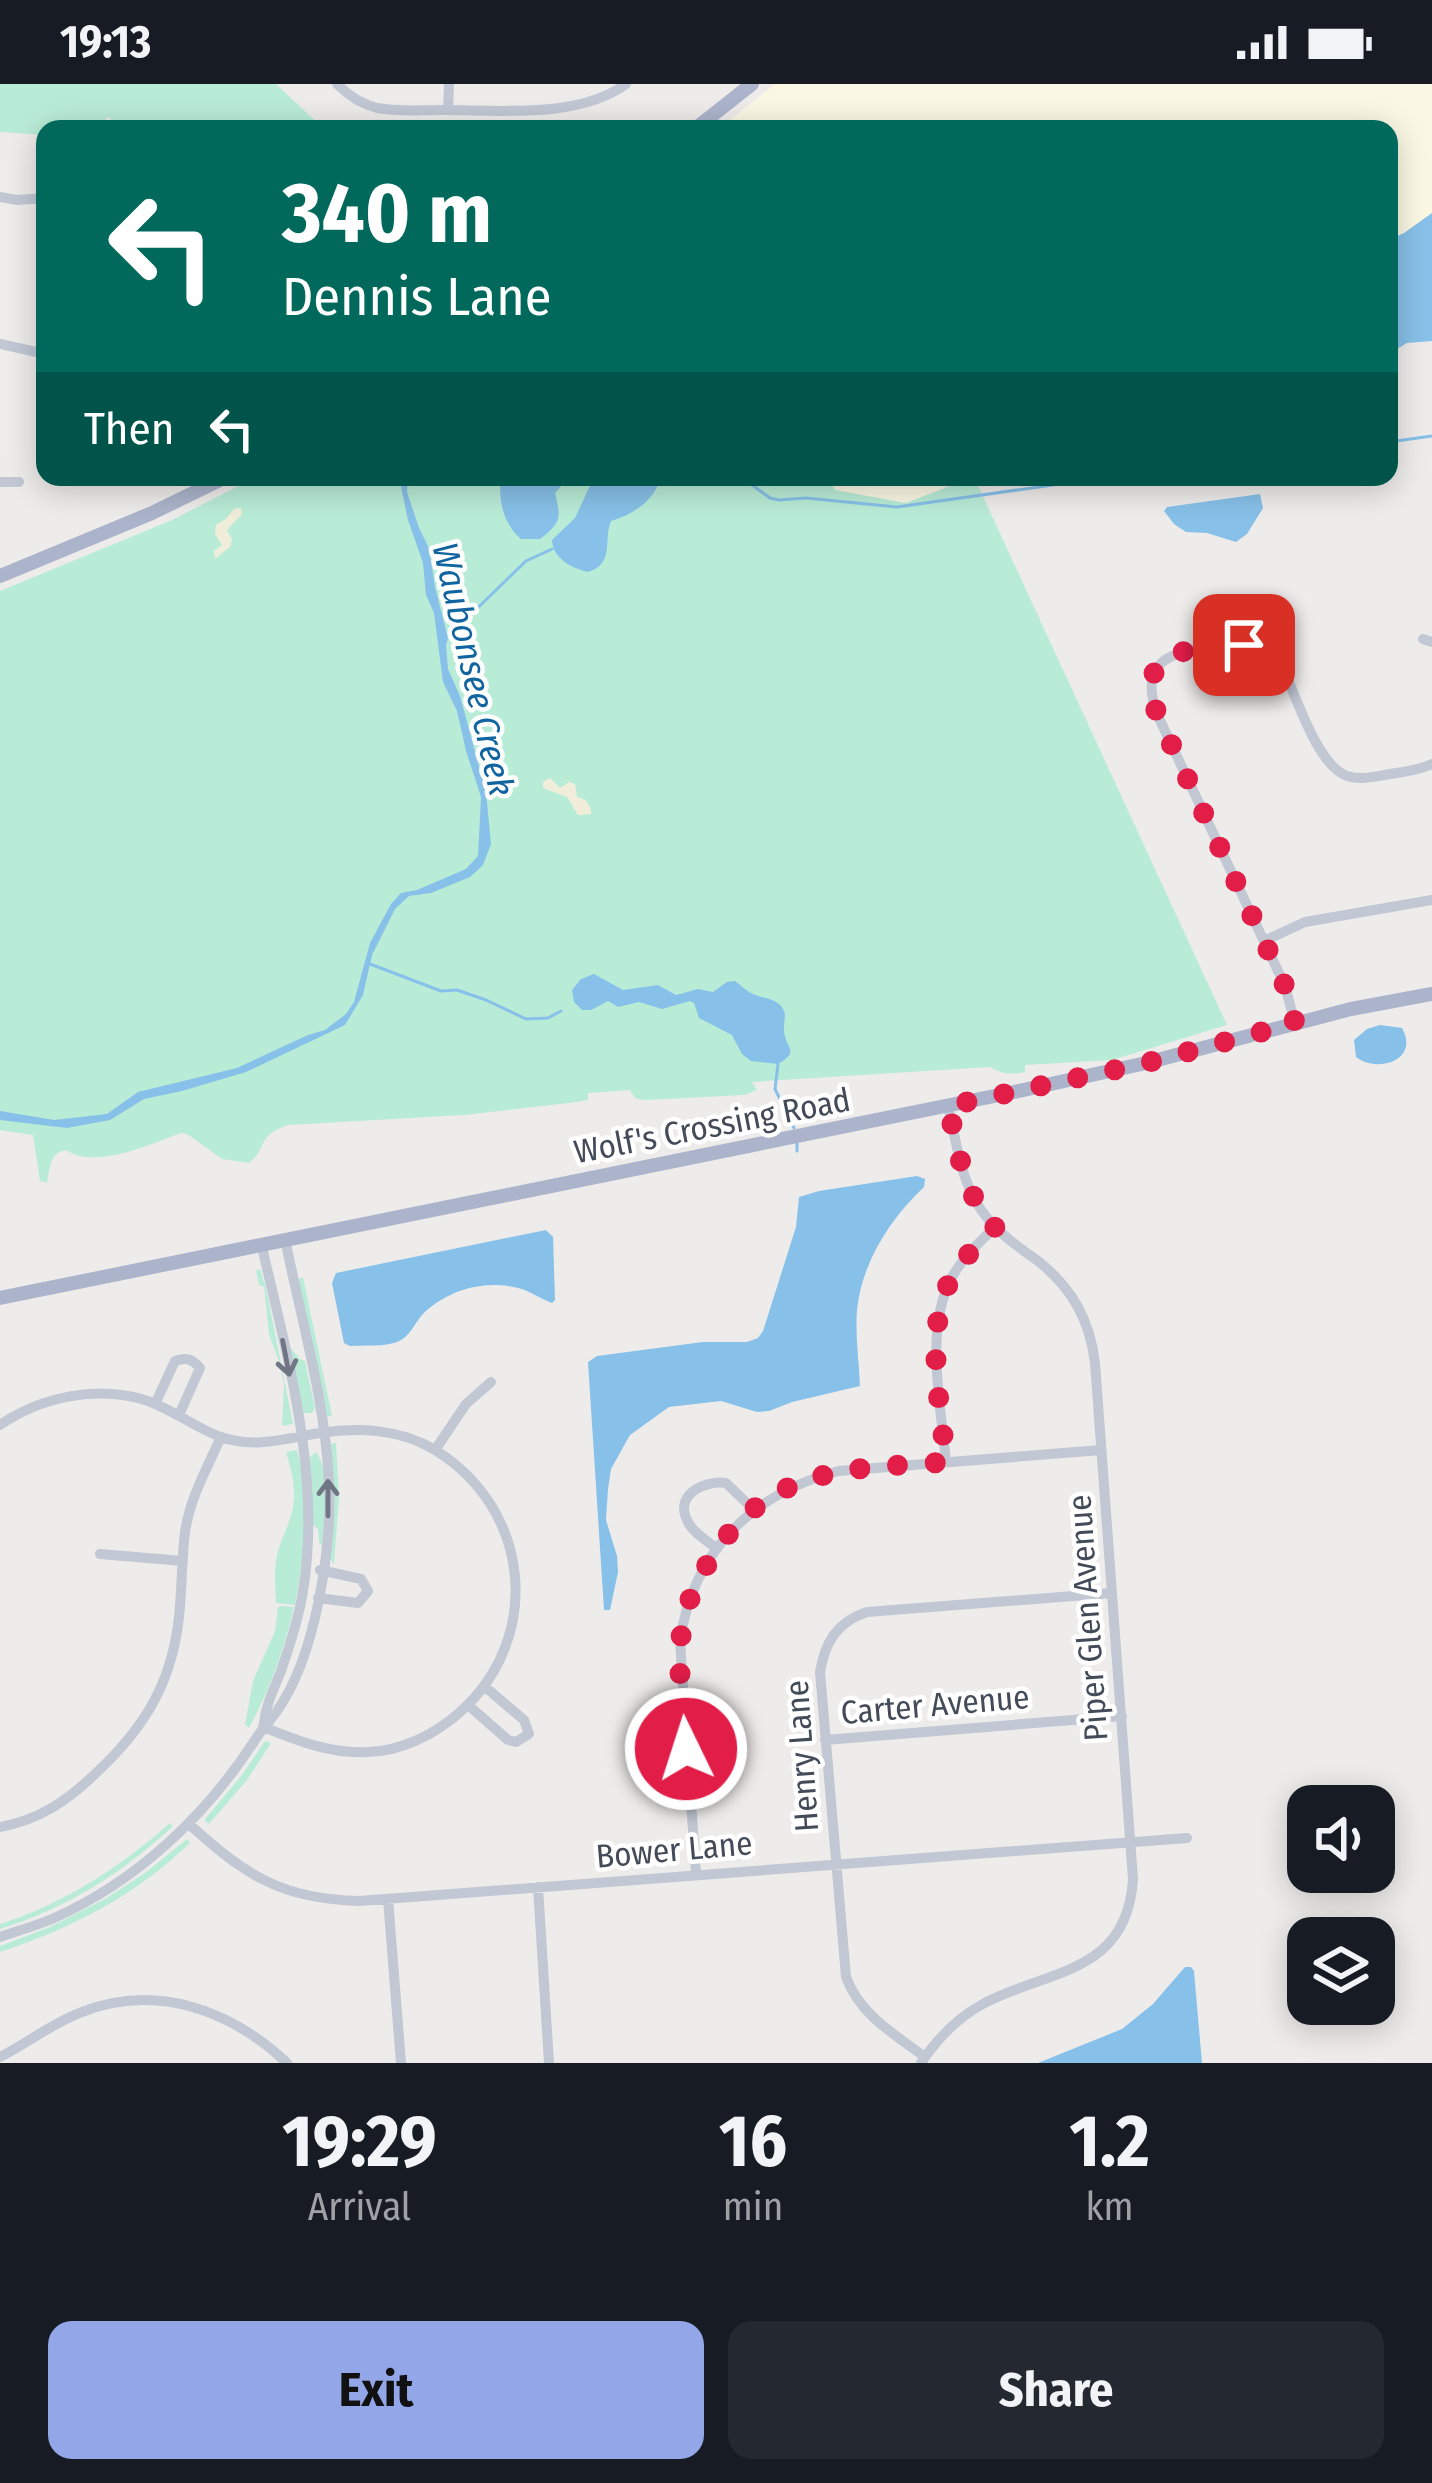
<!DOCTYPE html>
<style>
:root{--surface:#171b24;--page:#242831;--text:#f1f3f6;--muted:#9ea1a6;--accent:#92a6e8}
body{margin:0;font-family:"Fira Sans Condensed",sans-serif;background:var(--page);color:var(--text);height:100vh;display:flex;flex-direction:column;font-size:45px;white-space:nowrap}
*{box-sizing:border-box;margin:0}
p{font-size:39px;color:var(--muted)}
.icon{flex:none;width:66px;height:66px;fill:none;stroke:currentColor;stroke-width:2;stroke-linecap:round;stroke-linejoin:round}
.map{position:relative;height:1979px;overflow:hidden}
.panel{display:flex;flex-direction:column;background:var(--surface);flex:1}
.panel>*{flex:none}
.banner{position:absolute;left:36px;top:36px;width:1362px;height:366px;border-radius:24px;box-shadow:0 6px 30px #0003;background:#00695c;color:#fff;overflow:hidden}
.fabs{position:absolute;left:1287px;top:1701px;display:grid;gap:24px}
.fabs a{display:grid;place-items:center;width:108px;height:108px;border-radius:24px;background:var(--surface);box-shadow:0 6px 30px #0003;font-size:60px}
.pin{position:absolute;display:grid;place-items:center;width:102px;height:102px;color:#fff;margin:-51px;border-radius:24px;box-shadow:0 6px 18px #0006}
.me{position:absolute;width:132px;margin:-66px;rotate:356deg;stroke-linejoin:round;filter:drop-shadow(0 0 9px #0008)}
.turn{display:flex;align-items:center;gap:42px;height:252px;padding:0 48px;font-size:54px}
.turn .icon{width:156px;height:156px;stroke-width:2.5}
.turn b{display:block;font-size:84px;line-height:102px}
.then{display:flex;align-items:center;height:114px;padding:0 48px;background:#0003;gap:24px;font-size:45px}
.eta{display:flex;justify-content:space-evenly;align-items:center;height:204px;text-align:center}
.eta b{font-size:72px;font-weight:700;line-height:84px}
.button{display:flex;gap:24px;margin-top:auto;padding:24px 48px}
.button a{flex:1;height:138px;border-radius:24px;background:var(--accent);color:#111;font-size:48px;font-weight:700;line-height:138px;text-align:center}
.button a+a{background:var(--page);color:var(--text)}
.status{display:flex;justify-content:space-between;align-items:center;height:84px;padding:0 60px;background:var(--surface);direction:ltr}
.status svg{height:33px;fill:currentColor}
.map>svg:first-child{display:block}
</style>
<div class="status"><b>19:13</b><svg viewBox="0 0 49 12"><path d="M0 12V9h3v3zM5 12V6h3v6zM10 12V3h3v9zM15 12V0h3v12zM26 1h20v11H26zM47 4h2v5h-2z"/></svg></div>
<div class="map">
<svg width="1432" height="1979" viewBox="0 0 1432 1979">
<rect width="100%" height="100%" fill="#eeeceb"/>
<path fill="#faf8e3" d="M775,0H1432V129L1404,149L1389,156V45H719Z
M829,393H970L906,419L834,406Z"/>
<path fill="#b9ecd7" d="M0,0H276L324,45H123L108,33L98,45H45V51L0,48Z
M256,393H829L835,406L906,419L974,393L1227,941L1112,976L1025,981V988C1011,991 1002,990 990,983L752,998L757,1006L744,1011L646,1016L637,1015L631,1009V1006L588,1009V1016L577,1018L464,1031L288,1041C256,1052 268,1064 249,1079L222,1075L187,1050L181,1049C151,1060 95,1086 66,1066C49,1069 50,1084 47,1099L40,1097L33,1051L0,1046V507L172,436Z
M260,1185L266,1204L293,1340L282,1342L284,1301L280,1280L269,1250L264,1203L259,1201L256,1186Z
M303,1193L332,1332L326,1333L297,1196Z
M289,1262L300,1275L305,1277L315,1324L312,1329H303Z
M336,1359L339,1415L334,1481L329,1473L330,1360Z
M297,1366C311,1414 304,1472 295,1521L276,1519C275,1503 274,1487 277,1471C280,1458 286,1447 290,1435C298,1411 293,1391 286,1368Z
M316,1368C332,1389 324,1435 322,1462L319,1458L318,1445L313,1441L310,1373Z
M283,1522L294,1523C284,1566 270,1605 249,1644L245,1641L253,1597L275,1547L278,1523Z
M265,1657L271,1659L247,1696L209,1740L205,1737L206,1734L242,1691Z
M170,1739L173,1742C123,1789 65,1825 0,1845V1840C65,1819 119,1784 170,1739Z
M187,1755L190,1759C136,1811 71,1845 0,1868V1862L50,1843L105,1815L145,1789Z"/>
<path fill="#f0eedb" d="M241,424L242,430L227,446L232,456L230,463L215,475L214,467L222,461L215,450L216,441L227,434L234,425Z
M550,694L560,704L569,698L575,700L577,713L586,716L591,725V730L578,731L567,713L543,704V698Z"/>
<path fill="#87c0e8" d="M1432,129V257L1407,259L1389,270V156L1404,149Z
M399,393H408L407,408L419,444L429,464L435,503L448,554L446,561L448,585L460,612L486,708L491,760L483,781L470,793L431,809L409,812L395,825L372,871L363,911L345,941L246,988L182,1007L144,1015L110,1036L67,1044L0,1036V1027L54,1036L107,1030L138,1008L237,984L308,951L325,946L346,930L354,918L370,859L391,820L401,809L417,806L466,785L478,772L481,713L466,667L457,627L443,598L434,529L426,511L423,479L408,436Z
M501,393H569L555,409C561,434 562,438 540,455H521C503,440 498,416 501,393Z
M594,393H661C654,417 634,430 611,437C603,456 615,480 588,488C572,484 553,475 552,456L575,434Z
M1260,410L1263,424L1247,450L1236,458L1207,449L1186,448L1174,440L1164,427L1167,423Z
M594,890L623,906L658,901L676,911L698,905L713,908L727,898L735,897C741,901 745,906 751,909C760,914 770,913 779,920C789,929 783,936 784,947C785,964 801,967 778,980L751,977L742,970L732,951L699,934L694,919L690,917L662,925L639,918L618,923L608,917L591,926H582L574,918L572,906L581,895Z
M1380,941L1402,944C1420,976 1378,990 1356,973L1354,956L1367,945Z
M917,1092L925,1095L924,1103C890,1135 862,1178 857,1226C855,1252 859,1277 860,1302L792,1318L769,1327L757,1328L721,1317L669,1323L630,1351L611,1385L608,1405L606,1436L617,1472L618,1488L610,1526H604L588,1278L597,1272L703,1258H747L758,1254L763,1247L796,1143L799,1113L819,1107Z
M546,1146L553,1153L555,1216L552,1219C541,1215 530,1207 518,1204C485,1195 446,1206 422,1231C414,1240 410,1253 397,1258C384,1263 365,1261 350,1262L344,1259L332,1199L336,1189Z
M1185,1883H1191L1194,1887L1202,1979H1038L1122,1945L1153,1920Z"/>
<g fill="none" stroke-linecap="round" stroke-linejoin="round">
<path stroke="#87c0e8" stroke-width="3" d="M1389,358L1432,352
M748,398L770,414L779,416L806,414L897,423L1109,393
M461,540L526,477L552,465
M370,880L441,907L457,906L486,916L526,935L548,934L561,927
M778,980L775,1005L794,1044
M797,1059V1067"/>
<path stroke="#c1c7d3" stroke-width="10" d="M337,0C348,11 361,20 377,24C398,28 421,26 443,26C499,26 578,35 626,0
M448,26L449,0
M0,113L17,116L45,114
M0,260L45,270
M0,398H19
M1423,555L1432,558
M1264,857L1305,838L1432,816
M1295,939L1285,902L1158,632C1137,578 1169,567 1216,563C1232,562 1248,559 1263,566C1272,571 1278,578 1284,586C1296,613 1318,682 1347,692C1360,696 1373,693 1385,691C1401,688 1417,687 1432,680
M261,1159C287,1272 322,1391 303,1507C299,1534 290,1561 281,1587C274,1605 266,1620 264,1639
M155,1320L175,1277C187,1273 192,1275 200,1284L179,1331
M0,1341C42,1312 99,1301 148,1317C173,1326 196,1344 221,1353C254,1365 288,1354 320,1349C358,1343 401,1345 435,1366C531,1425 544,1554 459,1629C434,1651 401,1667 368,1668C330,1670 298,1657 263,1643
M435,1366L466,1320L491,1298
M946,1378C941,1322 924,1244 952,1193C963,1173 980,1158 995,1143
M717,1465C708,1457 693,1449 688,1438C673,1411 704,1396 726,1399L753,1425
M100,1470L183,1477
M318,1514L358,1519L368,1507L361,1495L320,1486
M468,1621L508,1656L516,1658L529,1650L524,1636L484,1602
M825,1656L1122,1632
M189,1740C245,1791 281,1815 359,1817L1187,1754
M0,1743C39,1736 67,1717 95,1690C147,1642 175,1594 180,1522C182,1497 182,1472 185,1448C190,1414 207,1384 221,1353
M696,1790L680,1557C693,1467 752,1410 838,1387L1101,1366
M538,1803L549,1979
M388,1815L401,1979
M0,1853C17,1847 35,1842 52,1835C136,1798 206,1732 255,1656C262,1645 270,1637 277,1627C316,1572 332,1464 329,1398C325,1315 301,1235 285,1155
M0,1973C28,1959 52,1939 82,1928C157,1899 231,1926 287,1979
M925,1973C894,1950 860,1931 846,1893L820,1588C825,1558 837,1538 867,1528L1112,1509
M921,1979C937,1955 956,1935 981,1921C1046,1885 1127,1892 1133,1795L1095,1279C1090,1236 1072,1204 1038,1177C1020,1164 1002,1152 988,1135C961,1104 957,1060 948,1022"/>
<path stroke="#abb4ca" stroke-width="14" d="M695,45L752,0
M0,492L152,429L226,393
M0,1214L1014,1008L1146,979L1351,925L1432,910"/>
</g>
<defs><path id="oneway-shaft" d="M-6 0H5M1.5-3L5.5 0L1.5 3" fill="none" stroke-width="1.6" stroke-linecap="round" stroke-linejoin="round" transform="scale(3)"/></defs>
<g stroke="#707683">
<use href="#oneway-shaft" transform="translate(286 1274) rotate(79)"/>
<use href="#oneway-shaft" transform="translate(328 1414) rotate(-90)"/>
</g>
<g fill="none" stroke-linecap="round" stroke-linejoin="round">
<path stroke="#e11d48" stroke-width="21" stroke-dasharray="0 37.8" d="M686,1665C684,1628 677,1590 681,1553C684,1524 695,1500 710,1476C768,1382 847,1385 946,1378C941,1321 923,1244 952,1193C963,1174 980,1158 995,1143C963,1110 958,1065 948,1022L1146,979L1295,939L1285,902L1158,632C1131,561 1195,565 1244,561"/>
</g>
<g text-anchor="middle" stroke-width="9" stroke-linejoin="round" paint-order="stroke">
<g font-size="33" fill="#444b58" stroke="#fff">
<text transform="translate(712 1041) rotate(-11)" y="12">Wolf's Crossing Road</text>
<text transform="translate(1087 1534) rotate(-94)" y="12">Piper Glen Avenue</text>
<text transform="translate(935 1620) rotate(-5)" y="12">Carter Avenue</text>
<text transform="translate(801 1672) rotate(-94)" y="12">Henry Lane</text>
<text transform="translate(674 1765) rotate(-5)" y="12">Bower Lane</text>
</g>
<g font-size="36" font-style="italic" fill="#10649f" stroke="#fff">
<text transform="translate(474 585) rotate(77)" y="13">Waubonsee Creek</text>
</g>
</g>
</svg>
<div class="fabs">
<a><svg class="icon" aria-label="sound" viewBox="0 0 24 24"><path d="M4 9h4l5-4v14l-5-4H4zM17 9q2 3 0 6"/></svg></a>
<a><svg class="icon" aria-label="layers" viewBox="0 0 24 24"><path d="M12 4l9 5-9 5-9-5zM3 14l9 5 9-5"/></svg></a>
</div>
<div class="pin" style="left:1244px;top:561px;background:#d93025"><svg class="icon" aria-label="arrive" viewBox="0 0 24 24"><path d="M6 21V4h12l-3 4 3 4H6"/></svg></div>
<svg class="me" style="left:686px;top:1665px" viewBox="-20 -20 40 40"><circle r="17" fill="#e11d48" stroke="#fff" stroke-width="3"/><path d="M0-11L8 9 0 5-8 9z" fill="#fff"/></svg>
<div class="banner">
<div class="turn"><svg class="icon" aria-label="left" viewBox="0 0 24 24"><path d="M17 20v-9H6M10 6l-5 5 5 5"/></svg><div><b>340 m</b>Dennis Lane</div></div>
<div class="then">Then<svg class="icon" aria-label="left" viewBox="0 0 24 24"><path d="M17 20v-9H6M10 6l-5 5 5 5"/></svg></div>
</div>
</div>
<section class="panel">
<div class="eta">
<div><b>19:29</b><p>Arrival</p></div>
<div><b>16</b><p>min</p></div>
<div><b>1.2</b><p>km</p></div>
</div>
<div class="button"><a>Exit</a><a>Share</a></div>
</section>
